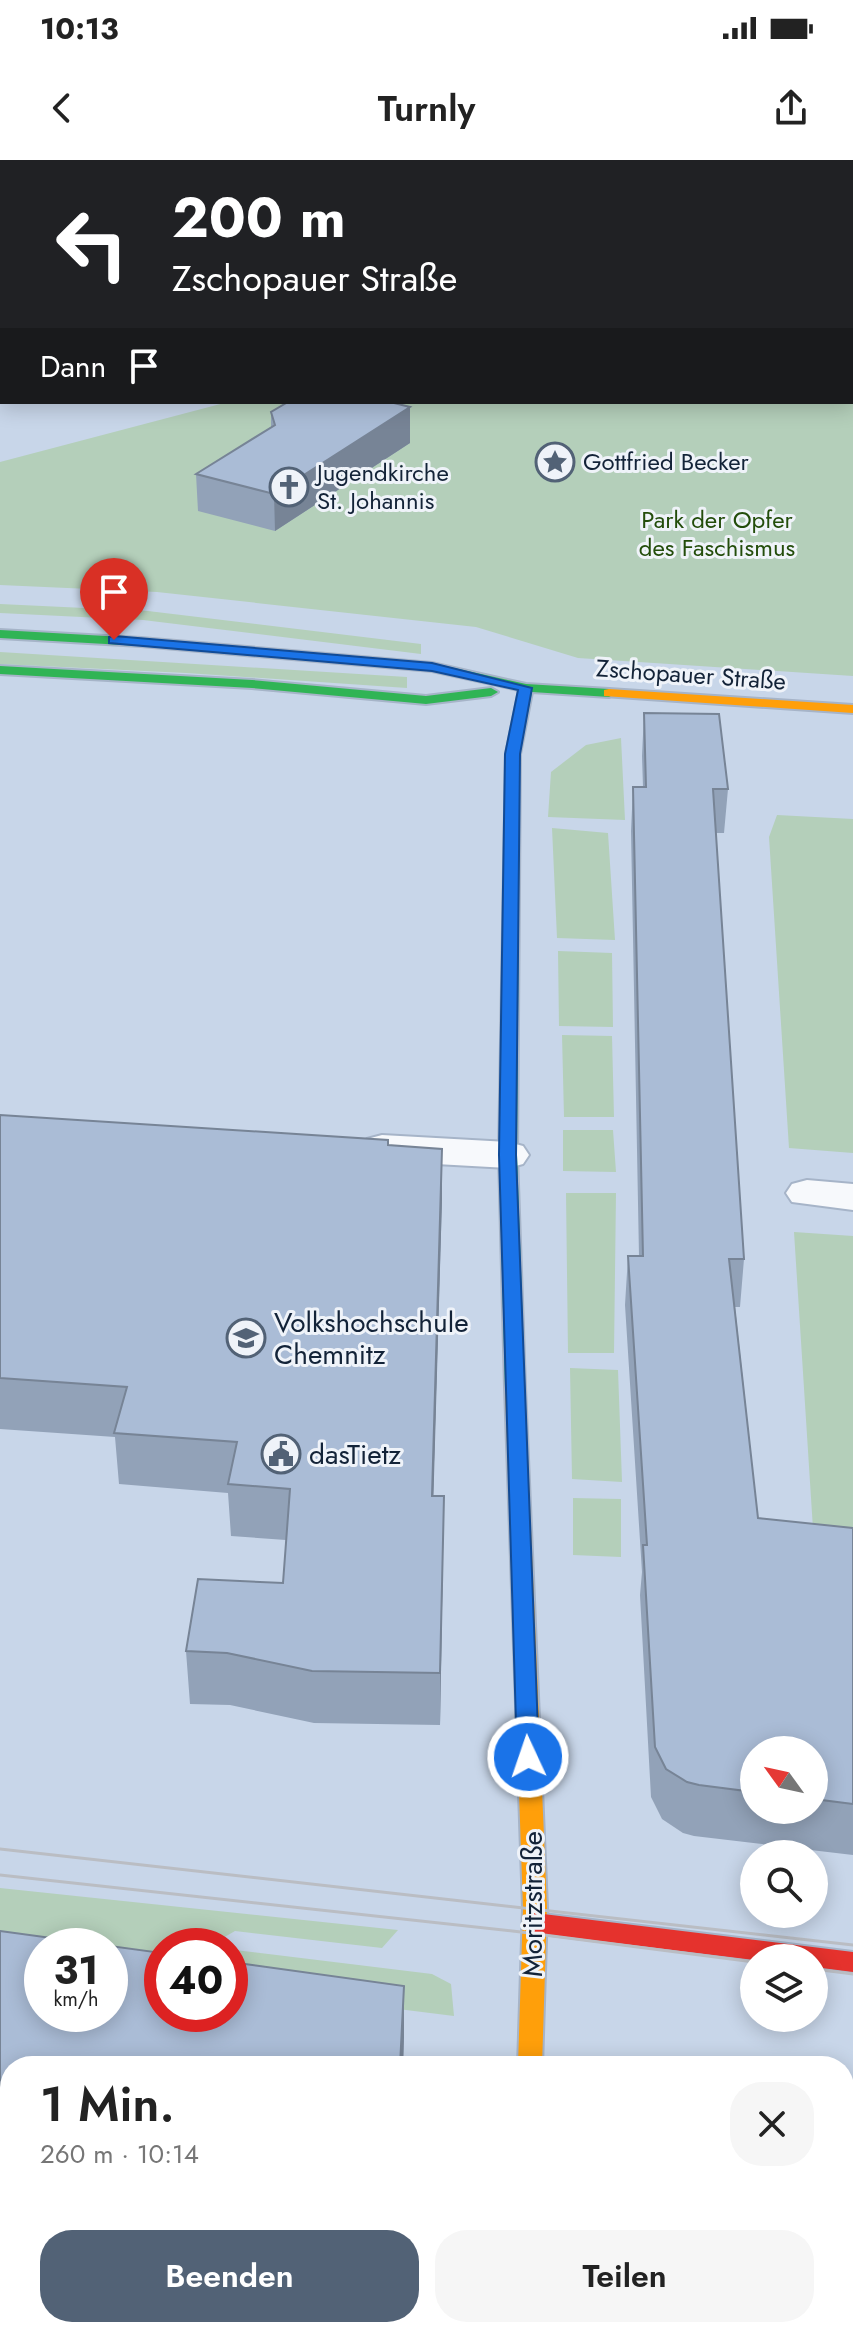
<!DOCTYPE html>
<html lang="de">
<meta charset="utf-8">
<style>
:root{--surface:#fff;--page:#f6f6f6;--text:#222;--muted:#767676;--accent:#526276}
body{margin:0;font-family:Jost,sans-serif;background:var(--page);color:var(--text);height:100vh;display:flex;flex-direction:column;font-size:30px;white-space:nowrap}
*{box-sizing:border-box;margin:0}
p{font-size:26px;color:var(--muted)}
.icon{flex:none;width:44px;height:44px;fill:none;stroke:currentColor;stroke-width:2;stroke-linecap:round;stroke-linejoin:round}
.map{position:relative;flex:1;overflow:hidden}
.panel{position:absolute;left:0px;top:1896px;width:854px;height:282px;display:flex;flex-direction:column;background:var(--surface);border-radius:32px 32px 0 0;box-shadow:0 4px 20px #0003}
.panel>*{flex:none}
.hud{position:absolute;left:0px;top:0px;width:854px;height:244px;box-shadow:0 4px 20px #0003;background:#202124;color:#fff;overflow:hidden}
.needle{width:52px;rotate:303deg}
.tools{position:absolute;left:740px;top:1576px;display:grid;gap:16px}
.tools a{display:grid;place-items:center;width:88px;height:88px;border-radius:50%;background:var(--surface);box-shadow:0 4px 20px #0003;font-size:40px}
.speed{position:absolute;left:24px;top:1768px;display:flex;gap:16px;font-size:40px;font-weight:700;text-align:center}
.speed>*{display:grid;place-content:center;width:104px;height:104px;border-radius:50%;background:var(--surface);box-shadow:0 4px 20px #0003;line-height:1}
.speed small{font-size:20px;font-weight:400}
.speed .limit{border:12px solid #d22;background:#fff;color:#111}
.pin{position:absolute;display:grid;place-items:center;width:68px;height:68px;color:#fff;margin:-82px -34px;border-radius:50% 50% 50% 0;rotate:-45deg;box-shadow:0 0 8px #0007}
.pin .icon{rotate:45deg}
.me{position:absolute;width:88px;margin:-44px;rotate:357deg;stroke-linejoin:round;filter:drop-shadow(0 0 6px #0008)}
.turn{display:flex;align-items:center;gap:28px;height:168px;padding:0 40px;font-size:36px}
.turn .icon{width:104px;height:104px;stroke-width:2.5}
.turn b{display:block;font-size:56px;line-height:68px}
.then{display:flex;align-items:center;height:76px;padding:0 40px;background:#0003;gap:16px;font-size:30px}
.round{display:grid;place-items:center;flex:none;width:84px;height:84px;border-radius:32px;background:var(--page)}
.headline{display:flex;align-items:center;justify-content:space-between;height:136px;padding:0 40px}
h1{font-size:48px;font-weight:600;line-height:60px}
.action{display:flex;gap:16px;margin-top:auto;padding:16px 40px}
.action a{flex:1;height:92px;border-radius:32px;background:var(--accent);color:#fff;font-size:32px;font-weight:600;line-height:92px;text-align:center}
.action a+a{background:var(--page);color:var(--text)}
.status{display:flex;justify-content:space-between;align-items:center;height:56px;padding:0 40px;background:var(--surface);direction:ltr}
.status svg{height:22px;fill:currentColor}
header{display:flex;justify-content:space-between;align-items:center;height:104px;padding:0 40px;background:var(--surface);font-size:36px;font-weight:600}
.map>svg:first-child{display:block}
</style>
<div class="status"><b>10:13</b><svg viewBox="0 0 49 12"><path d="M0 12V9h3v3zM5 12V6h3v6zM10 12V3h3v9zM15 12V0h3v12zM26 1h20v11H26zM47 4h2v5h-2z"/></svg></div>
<header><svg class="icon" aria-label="back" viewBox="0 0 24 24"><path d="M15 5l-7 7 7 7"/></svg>Turnly<svg class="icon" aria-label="share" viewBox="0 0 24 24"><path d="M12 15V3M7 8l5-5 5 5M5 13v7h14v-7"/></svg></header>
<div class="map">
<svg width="853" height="2177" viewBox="0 0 853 2177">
<rect width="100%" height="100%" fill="#c8d6e9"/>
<path fill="#b4cfba" d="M853,167V516L578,498L476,467L157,432L0,425V302L228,242H852Z
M0,444L148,451L421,484V494L143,460L0,453Z
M0,492L407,517V528L186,513L0,504Z
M621,578L625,660L548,657L551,612L586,585Z
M777,655L853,659V993L789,988L769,677Z
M552,668L608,673L615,780L557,778Z
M558,791L612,793L613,867L559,866Z
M562,875L612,876L614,957H564Z
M563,970H613L616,1012L563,1011Z
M616,1033L614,1193H568L566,1033Z
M794,1072L853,1076V1372L813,1369Z
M570,1208L618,1210L622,1322L572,1319Z
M573,1338L621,1339V1397L573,1395Z
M0,1728L398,1770L382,1788L235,1771L209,1786H162V1806L110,1786L0,1783Z
M235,1790L432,1814L451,1824L454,1856L302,1837L230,1816V1793Z"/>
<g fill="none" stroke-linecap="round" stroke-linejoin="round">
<g stroke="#a6b4c8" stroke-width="4">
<path id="street" d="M852,141H853V157H852Z
M2,149V165L0,166V150Z
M382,975L508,982L523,986L529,995L523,1004L508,1008L382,1001L367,997L361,988L367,979Z
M807,1020L853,1024V1050L792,1042L786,1033L792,1024Z
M496,2168H562V2177H496Z"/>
</g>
<g stroke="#a6b4c8" stroke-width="4">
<path id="fast" d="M0,470L141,478L432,503L526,524L609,529L616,533L609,537L532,532L520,594L517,995L525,1227L522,1232H508L505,1227L499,995L506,594L519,530L432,511L141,486L0,478Z
M0,506L252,520L426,536L491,528L498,532L491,536L426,544L252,528L0,514Z"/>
</g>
<g stroke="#a6b4c8" stroke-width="4">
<path id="slow" d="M609,529L853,545V553L604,536V530Z
M515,1221L525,1227L547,1748L542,1906H518L523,1748L505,1227Z"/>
</g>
<g stroke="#a6b4c8" stroke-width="4">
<path id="jam" d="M535,1753L853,1792V1812L814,1807V1798L754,1800L535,1773L527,1770L523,1763L527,1756Z"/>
</g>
<use href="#street" fill="#f7f9fc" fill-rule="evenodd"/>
<use href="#fast" fill="#30b455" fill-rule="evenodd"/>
<use href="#slow" fill="#ff9f0a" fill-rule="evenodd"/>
<use href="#jam" fill="#e5322d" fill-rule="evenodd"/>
<path stroke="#babdc3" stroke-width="3" d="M0,1689L853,1785
M0,1715L521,1772L754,1802
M814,1809L853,1814"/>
</g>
<path fill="#92a2b8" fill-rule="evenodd" d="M853,0V128H852Z
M271,252L410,283L275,371L198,351L196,314L271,267Z
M644,553L728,629L724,673H716L744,1099L740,1147H735L758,1358L853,1368V1695L694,1676L683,1673L662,1659L651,1637L640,1435L642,1412L625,1145L628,1096H639L631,671L633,627H643L642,596ZM754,1590H814V1650H754Z
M0,955L388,985L442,1039L433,1336H444L440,1565L314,1563L230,1545L190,1544L186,1491L283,1423L286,1380L231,1376L228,1333L119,1324L115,1277L0,1269Z
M0,1771L404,1826V1877L403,1906H10V1976L0,1975Z"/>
<path fill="#778496" d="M345,0H397L391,2H345Z
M0,104H2V137H0Z
M410,247V283L275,371L274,334Z
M442,989V1039L432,1387V1336Z
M444,1336L443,1388L440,1565V1513Z
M404,1826V1877L403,1906H400Z
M388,2168H391L390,2177H387Z"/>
<path fill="#aabcd6" stroke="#778496" stroke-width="2" fill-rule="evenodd" d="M0,0H357L358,2H2V104H0Z
M418,0H853V96L852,2H413Z
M288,242H390L410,247L274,334L196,314L275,265L271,252Z
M644,553L719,554L728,629H713L744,1099H729L758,1358L853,1368V1644L814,1639V1590H754V1632L699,1625L687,1622L666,1609L655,1587L643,1385H647L628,1096H643L633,627H646Z
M0,955L388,980V985L442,989L432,1336H444L440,1513L312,1511L227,1493L186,1491L198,1419L283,1423L290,1329L228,1324L237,1282L114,1273L127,1227L0,1218Z
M0,1771L162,1793V1854H230V1802L404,1826L400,1906H10V1926L0,1925ZM42,1786H110V1854H42Z
M204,2168H388L387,2177H203Z"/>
<path fill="#1a73e8" stroke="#114b97" stroke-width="2" d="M114,476L432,503L532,528L520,594L516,995L539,1597L536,1603L528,1605L520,1603L517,1597L499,995L505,594L518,530L432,511L109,483V477Z"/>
<defs>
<g id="sight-ring" transform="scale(2)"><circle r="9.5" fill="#eff3f9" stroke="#526276" stroke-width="1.5"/><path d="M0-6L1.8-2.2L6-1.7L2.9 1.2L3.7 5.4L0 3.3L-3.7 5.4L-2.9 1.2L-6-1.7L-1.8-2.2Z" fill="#526276"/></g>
<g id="church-ring" transform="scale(2)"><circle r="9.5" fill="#eff3f9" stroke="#526276" stroke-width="1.5"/><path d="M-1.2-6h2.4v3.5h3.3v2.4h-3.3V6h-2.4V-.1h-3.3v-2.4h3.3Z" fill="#526276"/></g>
<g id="university-ring" transform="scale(2)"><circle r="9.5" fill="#eff3f9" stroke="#526276" stroke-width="1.5"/><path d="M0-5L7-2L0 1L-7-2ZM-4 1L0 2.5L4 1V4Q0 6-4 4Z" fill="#526276"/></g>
<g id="civic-ring" transform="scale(2)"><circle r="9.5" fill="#eff3f9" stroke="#526276" stroke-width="1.5"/><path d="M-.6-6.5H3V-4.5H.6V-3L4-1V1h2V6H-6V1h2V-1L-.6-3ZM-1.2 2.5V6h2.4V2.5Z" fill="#526276"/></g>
</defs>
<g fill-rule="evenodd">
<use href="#sight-ring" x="555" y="302"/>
<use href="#church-ring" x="289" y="327"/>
<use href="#university-ring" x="246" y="1178"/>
<use href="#civic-ring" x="281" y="1294"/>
</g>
<g text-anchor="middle" stroke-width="6" stroke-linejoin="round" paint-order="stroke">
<g font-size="24" fill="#132338" stroke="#eff3f9" text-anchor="start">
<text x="583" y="310">Gottfried Becker</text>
<text x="317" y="321">Jugendkirche<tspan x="317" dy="28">St. Johannis</tspan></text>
</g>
<g font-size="24" fill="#234d0b" stroke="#eff3f9">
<text x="717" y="368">Park der Opfer<tspan x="717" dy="28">des Faschismus</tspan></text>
</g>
<g font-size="24" fill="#132338" stroke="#eff3f9">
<text transform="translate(691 515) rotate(4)" y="8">Zschopauer Straße</text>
</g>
<g font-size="28" fill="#132338" stroke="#eff3f9" text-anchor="start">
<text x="274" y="1172">Volkshochschule<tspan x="274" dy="32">Chemnitz</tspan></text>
<text x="309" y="1304">dasTietz</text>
</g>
<g font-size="28" fill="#132338" stroke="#eff3f9">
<text transform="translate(532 1744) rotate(-90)" y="10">Moritzstraße</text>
</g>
</g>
</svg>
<div class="tools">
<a><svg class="needle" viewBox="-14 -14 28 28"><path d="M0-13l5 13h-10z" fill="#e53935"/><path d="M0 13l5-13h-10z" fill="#767676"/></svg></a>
<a><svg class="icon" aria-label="search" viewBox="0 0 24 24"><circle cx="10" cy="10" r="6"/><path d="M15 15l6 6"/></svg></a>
<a><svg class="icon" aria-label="layers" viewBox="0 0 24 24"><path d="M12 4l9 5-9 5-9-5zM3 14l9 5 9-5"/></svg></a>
</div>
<div class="speed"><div>31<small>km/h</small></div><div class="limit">40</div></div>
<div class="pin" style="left:114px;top:480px;background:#d93025"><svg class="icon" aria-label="arrive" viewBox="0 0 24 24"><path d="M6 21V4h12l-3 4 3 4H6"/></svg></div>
<svg class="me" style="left:528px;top:1597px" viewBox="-20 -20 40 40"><circle r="17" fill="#1a73e8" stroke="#fff" stroke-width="3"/><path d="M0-11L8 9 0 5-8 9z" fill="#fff"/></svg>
<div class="hud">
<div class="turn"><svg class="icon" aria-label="left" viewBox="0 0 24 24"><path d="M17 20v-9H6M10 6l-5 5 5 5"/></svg><div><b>200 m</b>Zschopauer Straße</div></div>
<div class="then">Dann<svg class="icon" aria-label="arrive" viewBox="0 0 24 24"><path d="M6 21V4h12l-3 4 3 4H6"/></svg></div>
</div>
<section class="panel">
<div class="headline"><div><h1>1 Min.</h1><p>260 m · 10:14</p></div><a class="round"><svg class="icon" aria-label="close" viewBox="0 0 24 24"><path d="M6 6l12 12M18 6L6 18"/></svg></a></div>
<div class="action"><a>Beenden</a><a>Teilen</a></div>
</section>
</div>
